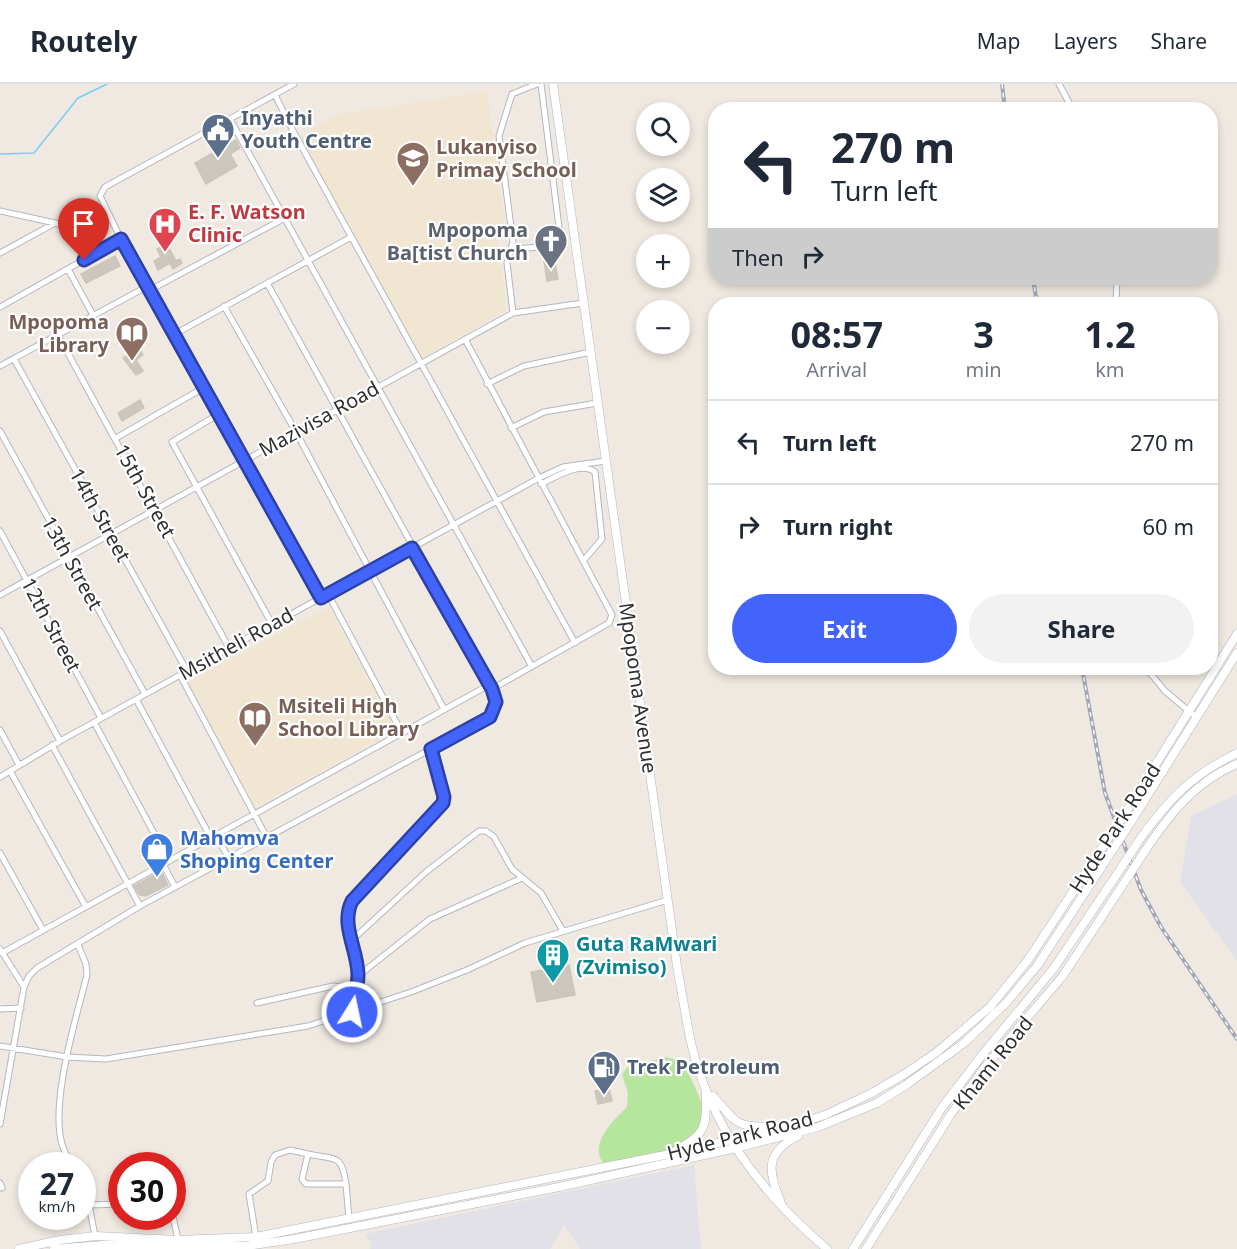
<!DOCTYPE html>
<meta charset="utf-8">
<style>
:root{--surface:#fff;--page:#f2f2f3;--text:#1f2937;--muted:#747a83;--line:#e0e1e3;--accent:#4264fb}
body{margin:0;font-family:"Noto Sans",sans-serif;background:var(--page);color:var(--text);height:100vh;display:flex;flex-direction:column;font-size:22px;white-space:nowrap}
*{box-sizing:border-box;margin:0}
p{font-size:20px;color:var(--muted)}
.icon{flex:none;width:33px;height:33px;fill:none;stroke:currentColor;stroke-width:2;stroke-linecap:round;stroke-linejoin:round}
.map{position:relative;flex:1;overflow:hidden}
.details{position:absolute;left:708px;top:213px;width:510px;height:378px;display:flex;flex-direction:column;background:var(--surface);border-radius:24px;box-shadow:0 3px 9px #0003}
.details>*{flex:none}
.guide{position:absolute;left:708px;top:18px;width:510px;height:183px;border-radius:24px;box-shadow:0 3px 9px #0003;background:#fff;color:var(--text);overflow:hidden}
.controls{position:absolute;left:636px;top:18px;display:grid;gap:12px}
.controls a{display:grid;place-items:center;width:54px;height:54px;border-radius:50%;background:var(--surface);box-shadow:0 3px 9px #0003;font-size:30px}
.speed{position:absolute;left:18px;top:1068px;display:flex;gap:12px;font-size:30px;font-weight:700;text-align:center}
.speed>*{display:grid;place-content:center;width:78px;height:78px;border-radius:50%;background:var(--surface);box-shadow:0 3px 9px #0003;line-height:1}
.speed small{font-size:15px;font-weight:400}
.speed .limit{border:9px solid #d22;background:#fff;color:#111}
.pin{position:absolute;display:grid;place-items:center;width:51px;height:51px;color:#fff;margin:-62px -26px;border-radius:50% 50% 50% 0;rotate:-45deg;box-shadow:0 0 6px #0007}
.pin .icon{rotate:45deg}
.me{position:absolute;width:66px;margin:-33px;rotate:10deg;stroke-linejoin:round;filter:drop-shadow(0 0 4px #0008)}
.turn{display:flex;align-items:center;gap:21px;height:126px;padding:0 24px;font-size:27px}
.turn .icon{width:78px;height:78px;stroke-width:2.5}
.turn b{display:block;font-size:42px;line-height:51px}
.then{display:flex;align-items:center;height:57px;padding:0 24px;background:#0003;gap:12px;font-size:22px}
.eta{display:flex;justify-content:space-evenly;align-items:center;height:102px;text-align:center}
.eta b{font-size:36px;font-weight:700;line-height:42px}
.cta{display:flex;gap:12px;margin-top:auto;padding:12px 24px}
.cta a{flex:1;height:69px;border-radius:36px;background:var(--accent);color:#fff;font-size:24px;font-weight:700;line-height:69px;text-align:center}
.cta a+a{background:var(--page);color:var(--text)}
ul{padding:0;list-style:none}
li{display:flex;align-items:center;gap:18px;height:84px;padding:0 24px;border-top:2px solid var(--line)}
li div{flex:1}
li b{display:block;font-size:22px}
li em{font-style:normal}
header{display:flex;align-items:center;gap:36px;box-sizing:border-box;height:84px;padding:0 30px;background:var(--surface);border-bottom:2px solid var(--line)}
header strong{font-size:28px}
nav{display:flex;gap:33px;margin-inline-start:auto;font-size:21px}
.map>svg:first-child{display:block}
</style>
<header>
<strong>Routely</strong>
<nav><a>Map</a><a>Layers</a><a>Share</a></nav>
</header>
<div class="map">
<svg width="1237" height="1165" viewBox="0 0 1237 1165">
<rect width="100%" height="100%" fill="#efe9e1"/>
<path fill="#e3e1e8" d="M1237,710V877L1180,798L1191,732Z
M694,1081L701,1165H580L564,1141L550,1165H370L372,1161L365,1150Z"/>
<path fill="#f0e6d1" d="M487,7L506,153L498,155L506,226L421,275L298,54L336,31Z
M329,523L397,646L255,723L187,599Z"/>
<path fill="#b6e59e" d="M666,973L683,978C688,990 707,1023 704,1035C696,1071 631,1072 603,1079C589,1058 614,1036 627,1023L628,1009L622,990L628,983Z"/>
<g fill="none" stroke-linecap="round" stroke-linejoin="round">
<path stroke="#75cff0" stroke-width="1.5" d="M0,70L34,69L78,14L107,0"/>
</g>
<path fill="#cbc7bf" stroke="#cbc5ba" stroke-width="1.5" d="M236,56L240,64L230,70L237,82L206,100L195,79Z
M82,121L90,132L78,140L70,129Z
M167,160L176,177L180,175L182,179L173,185L170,179L158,186L154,177L161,173L157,165Z
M115,172L120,182L86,199L81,190Z
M554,175L558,195L547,197L544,177Z
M139,264L143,271L136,276L143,287L136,291L123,274Z
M140,316L144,324L122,337L118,329Z
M161,787L168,801L146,812L140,811L134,802Z
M569,881L575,911L537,918L531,888Z
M609,1004L612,1017L598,1020L595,1007Z"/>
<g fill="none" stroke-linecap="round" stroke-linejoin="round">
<g stroke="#b4b7c1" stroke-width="7">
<path id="street" d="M294,0L105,103L100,112L121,155L321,514
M1059,0L1073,26
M275,11L292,45L575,559
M230,35L531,581
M0,127L55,139
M512,165L555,162L561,159L541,0
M0,169L55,139L87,148L100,167
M68,185L93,231
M150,206L285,134
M1116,220L1117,194
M224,222L296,348L444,625
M0,223L121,155
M513,229L507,179L513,158L499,52L512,10L537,0
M175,250L351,153
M58,251L229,564
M465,255L612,531L609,539L492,605
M14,275L187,587
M0,282L148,202
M487,300L524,282L591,268
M219,330L172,358L272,540
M511,344L544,328L597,319
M0,347L145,610
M116,354L205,303
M541,400C556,393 580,377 595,388L602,455L583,477
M0,447L101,634
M328,510L402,649
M0,511L513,229L583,219
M0,547L60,657
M1146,584L1165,607L1197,634
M180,591L267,754
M136,615L211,754
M94,638L169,777
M0,646L19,681
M52,661L140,822
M10,687L86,823
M0,693L60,657L539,394L563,383L605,377
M216,751L229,775
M0,769L43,846
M163,780L175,803
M351,857L426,788L479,747H486L494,753L512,785L541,809L563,847
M0,865L24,903
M2,869L489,601
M358,892L430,835L522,794
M257,919L333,902L355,905
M0,925L21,924
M352,928C353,916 358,902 358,891C358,866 341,841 352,817L443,719L444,713L431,665
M0,962L67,973L106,975L308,942L411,908L467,886L525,859L668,816
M0,1040L24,903L29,892L37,884L140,822L490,633L496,624L492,605L267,199
M308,1070C335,1076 342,1069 346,1100
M72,1082C69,1075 64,1068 62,1060C50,1019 76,934 87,891L86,880L78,861
M0,1099L2,1104
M82,1105L89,1121L95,1152
M89,1121L122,1120
M172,1128L178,1156
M256,1153L249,1110L268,1097L271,1078L275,1071L290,1066L308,1070L302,1095L306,1100H346L349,1136"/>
</g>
<g stroke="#b4b7c1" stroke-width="9">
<path id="secondary" d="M553,0L677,882C682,909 686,936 692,963C712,1045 764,1112 827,1165
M1126,728L1237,550
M1129,741L1237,569
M1140,755C1169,715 1192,691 1237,669
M1143,770C1168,732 1194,698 1237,680
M713,1012C742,1046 735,1040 778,1044
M676,1066C707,1050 706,1042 706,1009
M781,1119C769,1089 763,1069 798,1052
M19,1165L60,1156L95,1152L178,1156L256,1153L665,1071L785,1044L825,1031L870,1010L903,991L937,968L990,923L1028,876L1101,765
M54,1165L103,1161L247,1162L294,1155L559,1103L736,1064L818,1043L877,1019L906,1001L964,959L1006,919L1037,882L1110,770
M853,1165L941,1025L982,971L1054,884L1123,781
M866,1165L951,1030L985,983L1062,893L1126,796"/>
</g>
<use href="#street" stroke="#fff" stroke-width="5"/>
<use href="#secondary" stroke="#fff" stroke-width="8"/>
<g stroke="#a3a6b8" stroke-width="4">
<path id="rail" d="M1002,0L1005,26
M1033,194L1037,220
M1082,584L1105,709L1141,806L1161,843L1237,955"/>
</g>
<use href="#rail" stroke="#fff" stroke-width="1.5" stroke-dasharray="4.5" stroke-linecap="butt"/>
<g stroke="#b4b7c1" stroke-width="9" stroke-linecap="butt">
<path id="secondary-bridge" d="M1101,765L1126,728
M1110,770L1129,741
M1123,781L1140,755
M1126,796L1143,770"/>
</g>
<use href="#secondary-bridge" stroke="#fff" stroke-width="8"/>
</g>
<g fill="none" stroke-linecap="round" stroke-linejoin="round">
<g stroke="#2b41a3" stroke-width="15">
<path id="route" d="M84,176L121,155L321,514L412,464L492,605L496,618L490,633L431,665L444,713L443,719L352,817C340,841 358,866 358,891C358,902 353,916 352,928"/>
</g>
<use href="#route" stroke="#4264fb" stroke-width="10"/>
</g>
<defs>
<g id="civic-pin" transform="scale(1.725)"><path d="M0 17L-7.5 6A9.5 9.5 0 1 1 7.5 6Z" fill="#5c6f8a" stroke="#fff"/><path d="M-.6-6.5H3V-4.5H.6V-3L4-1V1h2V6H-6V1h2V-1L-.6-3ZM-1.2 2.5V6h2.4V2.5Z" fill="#fff"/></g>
<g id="school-pin" transform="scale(1.725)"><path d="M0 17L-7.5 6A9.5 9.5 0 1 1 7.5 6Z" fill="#8d6e63" stroke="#fff"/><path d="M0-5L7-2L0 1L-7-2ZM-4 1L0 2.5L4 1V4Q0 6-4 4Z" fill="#fff"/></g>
<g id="hospital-pin" transform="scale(1.725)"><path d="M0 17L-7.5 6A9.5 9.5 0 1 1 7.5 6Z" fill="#e0444e" stroke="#fff"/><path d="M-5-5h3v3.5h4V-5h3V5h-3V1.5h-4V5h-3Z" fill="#fff"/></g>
<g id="church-pin" transform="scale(1.725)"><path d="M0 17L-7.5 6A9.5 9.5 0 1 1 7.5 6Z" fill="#6b7280" stroke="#fff"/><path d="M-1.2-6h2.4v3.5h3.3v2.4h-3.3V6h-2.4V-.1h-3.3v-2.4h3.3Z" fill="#fff"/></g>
<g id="library-pin" transform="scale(1.725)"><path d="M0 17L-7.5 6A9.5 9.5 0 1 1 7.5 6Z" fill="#8d6e63" stroke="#fff"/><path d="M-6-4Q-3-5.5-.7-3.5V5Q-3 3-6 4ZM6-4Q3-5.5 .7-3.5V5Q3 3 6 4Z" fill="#fff"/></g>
<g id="shop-pin" transform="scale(1.725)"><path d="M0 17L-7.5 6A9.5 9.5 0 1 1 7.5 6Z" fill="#3f7fe0" stroke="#fff"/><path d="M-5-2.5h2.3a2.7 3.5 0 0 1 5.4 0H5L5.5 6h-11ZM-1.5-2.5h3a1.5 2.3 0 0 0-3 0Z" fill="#fff"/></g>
<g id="building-pin" transform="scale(1.725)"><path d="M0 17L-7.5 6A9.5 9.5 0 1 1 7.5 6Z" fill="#0f9aa8" stroke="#fff"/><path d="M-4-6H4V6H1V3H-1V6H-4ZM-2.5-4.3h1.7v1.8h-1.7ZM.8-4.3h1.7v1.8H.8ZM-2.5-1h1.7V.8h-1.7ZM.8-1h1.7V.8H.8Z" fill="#fff"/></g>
<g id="fuel-pin" transform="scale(1.725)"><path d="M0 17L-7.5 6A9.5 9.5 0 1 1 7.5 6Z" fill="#5c6f8a" stroke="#fff"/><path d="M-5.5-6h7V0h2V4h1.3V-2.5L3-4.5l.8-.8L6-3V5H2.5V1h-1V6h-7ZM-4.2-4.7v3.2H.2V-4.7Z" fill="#fff"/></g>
</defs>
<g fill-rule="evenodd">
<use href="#civic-pin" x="218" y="46"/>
<use href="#school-pin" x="413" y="74"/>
<use href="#hospital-pin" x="165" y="140"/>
<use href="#church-pin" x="551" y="157"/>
<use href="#library-pin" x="132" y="249"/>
<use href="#library-pin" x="255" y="634"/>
<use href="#shop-pin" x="157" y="765"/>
<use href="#building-pin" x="553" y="871"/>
<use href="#fuel-pin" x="604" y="983"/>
</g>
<g text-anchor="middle" stroke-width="4.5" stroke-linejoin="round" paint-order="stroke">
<g font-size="20" font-weight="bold" fill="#4e5e75" stroke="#fff" text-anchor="start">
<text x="241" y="41">Inyathi<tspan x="241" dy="23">Youth Centre</tspan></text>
<text x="627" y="990">Trek Petroleum</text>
</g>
<g font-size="20" font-weight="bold" fill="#785e54" stroke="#fff" text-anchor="start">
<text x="436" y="70">Lukanyiso<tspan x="436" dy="23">Primay School</tspan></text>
<text x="109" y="245" text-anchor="end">Mpopoma<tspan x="109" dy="23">Library</tspan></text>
<text x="278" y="629">Msiteli High<tspan x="278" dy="23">School Library</tspan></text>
</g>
<g font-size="20" font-weight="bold" fill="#be3a42" stroke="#fff" text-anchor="start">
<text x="188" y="135">E. F. Watson<tspan x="188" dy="23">Clinic</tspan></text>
</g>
<g font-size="20" font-weight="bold" fill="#5b616d" stroke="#fff" text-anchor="end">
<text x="528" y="153">Mpopoma<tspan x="528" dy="23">Ba[tist Church</tspan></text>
</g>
<g font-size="20" fill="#2e2e2e" stroke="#fff">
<text transform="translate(319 335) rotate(-29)" y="7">Mazivisa Road</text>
<text transform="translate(145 407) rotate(61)" y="7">15th Street</text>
<text transform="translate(100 431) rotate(61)" y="7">14th Street</text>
<text transform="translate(72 479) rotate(61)" y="7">13th Street</text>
<text transform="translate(51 541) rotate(62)" y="7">12th Street</text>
<text transform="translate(236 560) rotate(-29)" y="7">Msitheli Road</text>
<text transform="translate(638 604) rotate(82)" y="7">Mpopoma Avenue</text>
<text transform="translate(1115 744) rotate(-57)" y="7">Hyde Park Road</text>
<text transform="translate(993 979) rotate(-51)" y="7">Khami Road</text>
<text transform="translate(740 1052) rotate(-14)" y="7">Hyde Park Road</text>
</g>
<g font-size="20" font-weight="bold" fill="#366cbe" stroke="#fff" text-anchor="start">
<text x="180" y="761">Mahomva<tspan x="180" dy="23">Shoping Center</tspan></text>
</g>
<g font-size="20" font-weight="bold" fill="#0d838f" stroke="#fff" text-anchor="start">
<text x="576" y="867">Guta RaMwari<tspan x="576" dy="23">(Zvimiso)</tspan></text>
</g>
</g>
</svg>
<div class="controls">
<a><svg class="icon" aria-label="search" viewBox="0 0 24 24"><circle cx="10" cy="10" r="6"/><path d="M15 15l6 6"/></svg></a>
<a><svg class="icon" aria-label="layers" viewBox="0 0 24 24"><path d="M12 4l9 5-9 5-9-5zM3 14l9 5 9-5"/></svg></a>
<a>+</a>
<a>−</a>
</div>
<div class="speed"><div>27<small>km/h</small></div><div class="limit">30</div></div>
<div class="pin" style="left:84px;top:176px;background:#d93025"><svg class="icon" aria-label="arrive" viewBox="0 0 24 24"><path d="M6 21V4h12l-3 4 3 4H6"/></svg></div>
<svg class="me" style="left:352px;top:928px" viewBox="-20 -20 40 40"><circle r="17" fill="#4264fb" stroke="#fff" stroke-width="3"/><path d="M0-11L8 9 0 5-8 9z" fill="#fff"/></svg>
<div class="guide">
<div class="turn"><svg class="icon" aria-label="left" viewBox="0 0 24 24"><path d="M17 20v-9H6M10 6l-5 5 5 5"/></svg><div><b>270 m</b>Turn left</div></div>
<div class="then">Then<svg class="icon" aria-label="right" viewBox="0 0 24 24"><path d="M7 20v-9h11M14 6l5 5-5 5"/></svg></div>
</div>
<section class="details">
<div class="eta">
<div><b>08:57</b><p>Arrival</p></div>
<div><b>3</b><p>min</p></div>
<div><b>1.2</b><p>km</p></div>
</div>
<ul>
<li><svg class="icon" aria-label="left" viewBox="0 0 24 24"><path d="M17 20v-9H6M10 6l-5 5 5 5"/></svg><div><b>Turn left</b></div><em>270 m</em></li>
<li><svg class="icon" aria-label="right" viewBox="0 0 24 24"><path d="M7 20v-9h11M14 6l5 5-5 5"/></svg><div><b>Turn right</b></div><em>60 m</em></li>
</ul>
<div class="cta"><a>Exit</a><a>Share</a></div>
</section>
</div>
